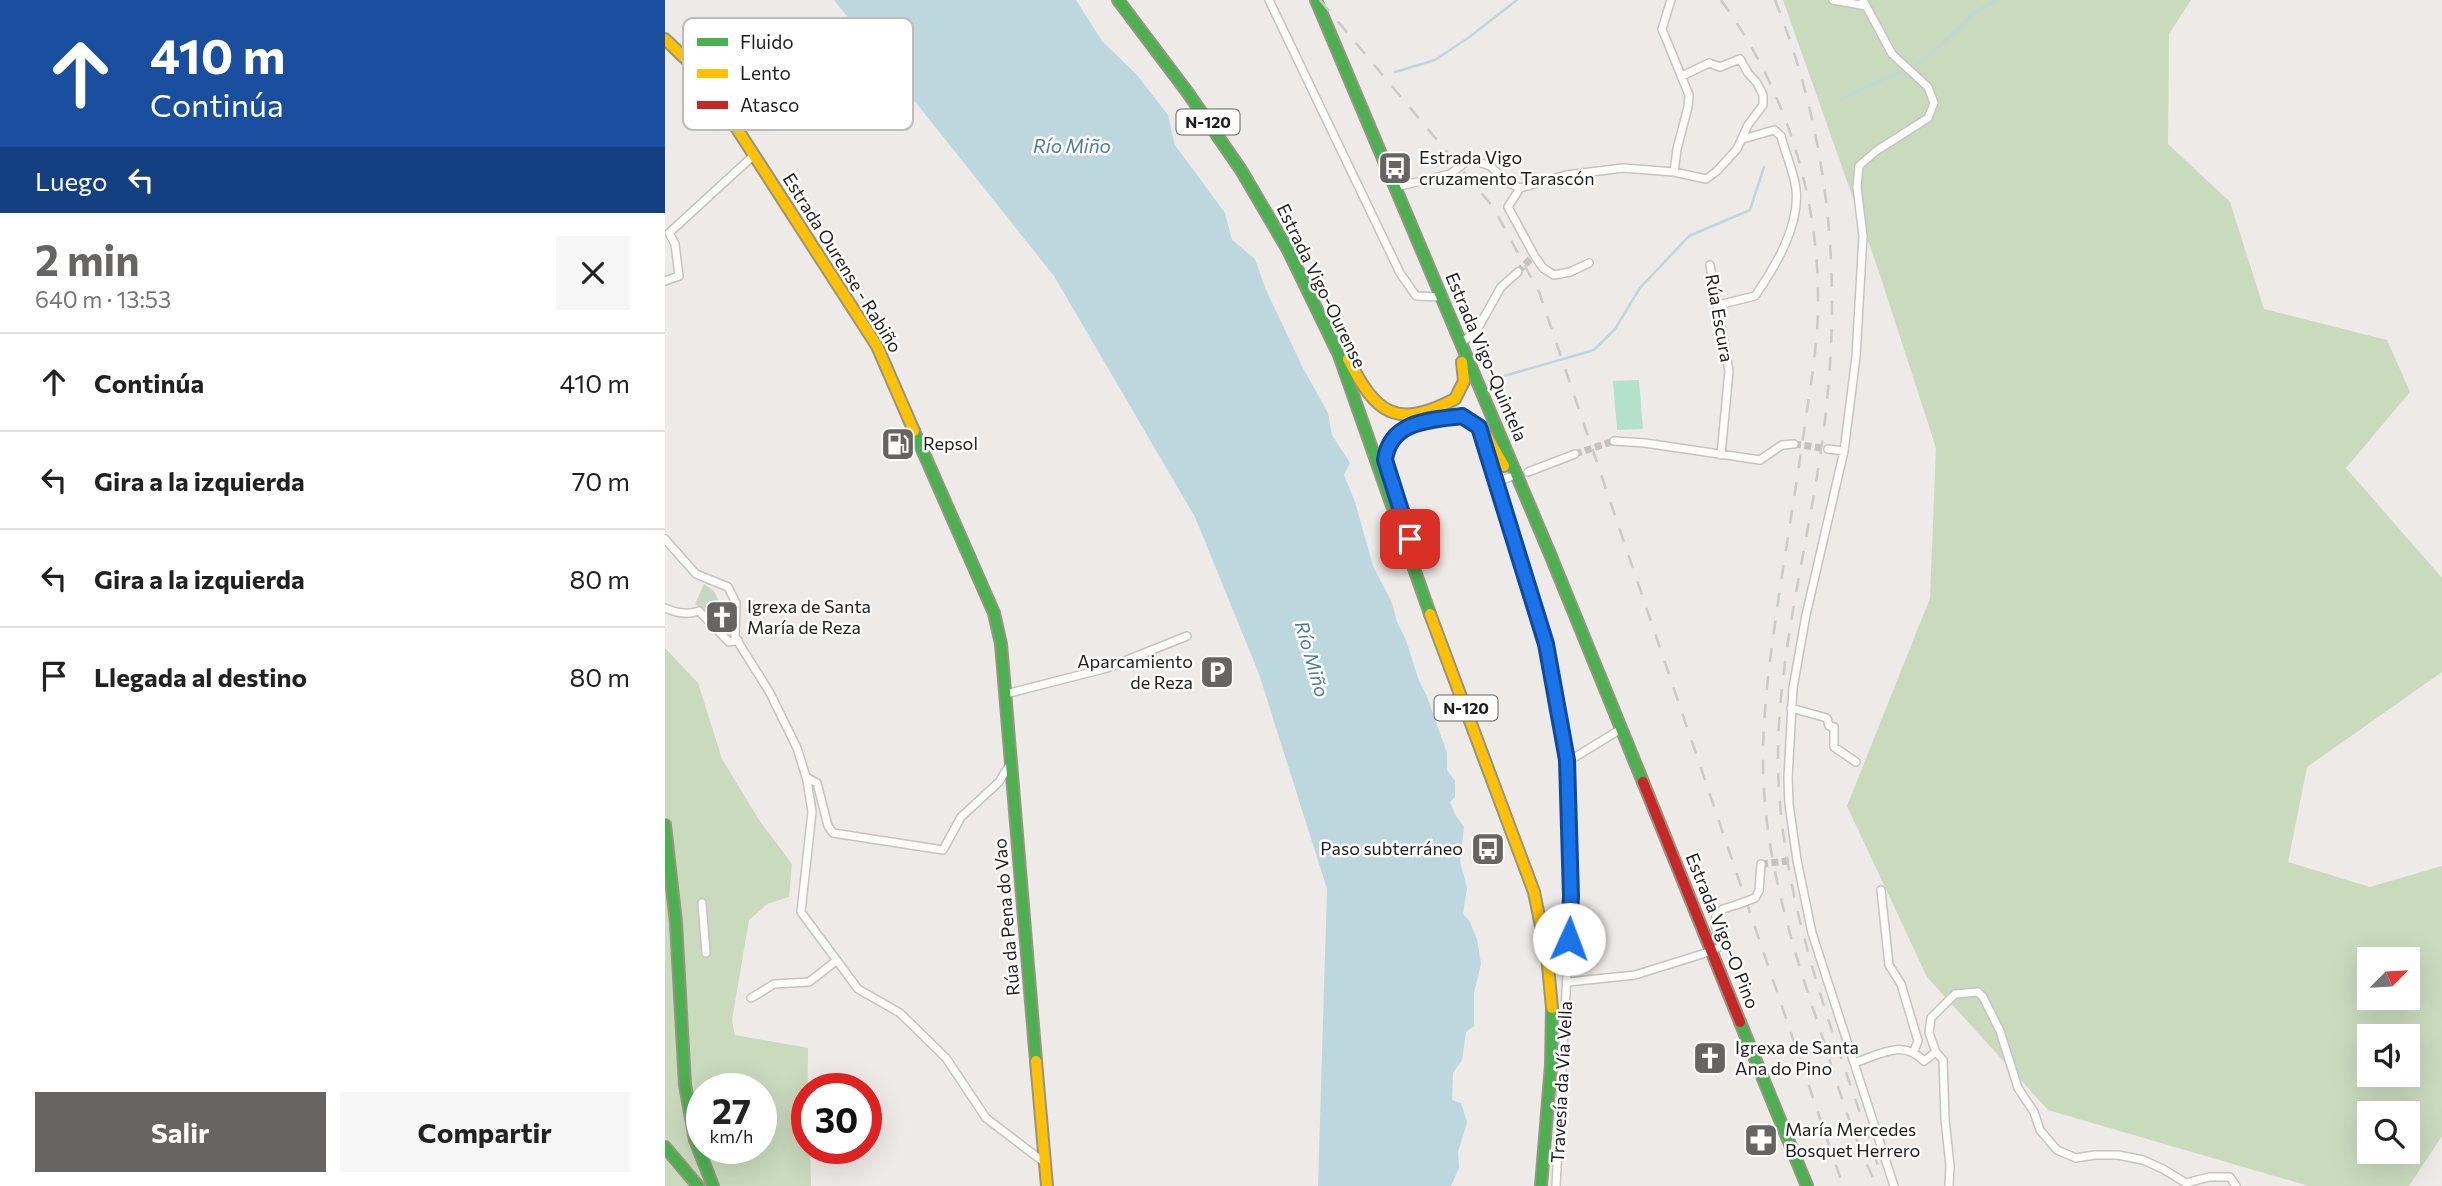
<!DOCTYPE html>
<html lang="es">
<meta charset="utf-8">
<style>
:root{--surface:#fff;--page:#f6f6f6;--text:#222;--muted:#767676;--line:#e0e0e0;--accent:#666564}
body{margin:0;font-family:Commissioner,sans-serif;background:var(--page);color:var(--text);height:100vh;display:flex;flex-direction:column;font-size:26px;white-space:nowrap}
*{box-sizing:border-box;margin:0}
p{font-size:23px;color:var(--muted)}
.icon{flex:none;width:38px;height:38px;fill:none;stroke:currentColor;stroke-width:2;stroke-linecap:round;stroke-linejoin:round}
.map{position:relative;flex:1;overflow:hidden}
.details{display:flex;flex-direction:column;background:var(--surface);width:665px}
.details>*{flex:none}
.top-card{background:#1a4fa0;color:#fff;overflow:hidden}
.needle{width:46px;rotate:66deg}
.buttons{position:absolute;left:1692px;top:947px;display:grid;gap:14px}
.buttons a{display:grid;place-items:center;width:63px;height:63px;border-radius:0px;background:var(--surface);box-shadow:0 7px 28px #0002;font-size:35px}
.speed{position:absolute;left:21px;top:1073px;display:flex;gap:14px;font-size:35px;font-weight:700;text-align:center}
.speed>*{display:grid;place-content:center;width:91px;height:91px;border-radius:50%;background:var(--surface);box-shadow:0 7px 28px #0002;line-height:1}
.speed small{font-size:18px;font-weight:400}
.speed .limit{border:10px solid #d22;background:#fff;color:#111}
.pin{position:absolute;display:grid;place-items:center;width:60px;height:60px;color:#fff;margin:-30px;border-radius:14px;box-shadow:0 4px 10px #0006}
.me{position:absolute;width:77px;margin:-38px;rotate:2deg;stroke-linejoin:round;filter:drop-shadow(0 0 5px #0008)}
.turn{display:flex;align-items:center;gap:24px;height:147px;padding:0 35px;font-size:32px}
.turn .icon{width:91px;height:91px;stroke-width:2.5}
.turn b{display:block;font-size:49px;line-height:60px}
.then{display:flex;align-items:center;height:66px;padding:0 35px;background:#0003;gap:14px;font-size:26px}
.round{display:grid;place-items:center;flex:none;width:74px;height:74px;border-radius:0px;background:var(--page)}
.head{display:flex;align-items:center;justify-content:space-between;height:119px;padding:0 35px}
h1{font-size:42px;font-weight:700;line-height:52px;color:var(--accent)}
.primary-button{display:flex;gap:14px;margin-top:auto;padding:14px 35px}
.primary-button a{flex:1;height:80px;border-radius:0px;background:var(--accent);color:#fff;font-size:28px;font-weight:700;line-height:80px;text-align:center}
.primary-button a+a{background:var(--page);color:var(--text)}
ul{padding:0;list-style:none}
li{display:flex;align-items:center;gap:21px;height:98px;padding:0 35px;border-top:2px solid var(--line)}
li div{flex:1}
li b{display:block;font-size:26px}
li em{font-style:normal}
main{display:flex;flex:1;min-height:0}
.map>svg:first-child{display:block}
</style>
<main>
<section class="details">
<div class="top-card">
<div class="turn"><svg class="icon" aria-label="ahead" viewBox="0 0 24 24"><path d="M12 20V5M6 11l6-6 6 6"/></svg><div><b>410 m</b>Continúa</div></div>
<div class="then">Luego<svg class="icon" aria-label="left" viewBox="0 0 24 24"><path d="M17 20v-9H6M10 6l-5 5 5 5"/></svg></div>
</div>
<div class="head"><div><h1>2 min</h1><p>640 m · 13:53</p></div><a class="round"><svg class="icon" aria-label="close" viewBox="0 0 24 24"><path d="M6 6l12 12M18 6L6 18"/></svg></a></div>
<ul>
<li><svg class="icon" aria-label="ahead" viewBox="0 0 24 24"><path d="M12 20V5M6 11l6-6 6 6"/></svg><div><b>Continúa</b></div><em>410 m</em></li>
<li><svg class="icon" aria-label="left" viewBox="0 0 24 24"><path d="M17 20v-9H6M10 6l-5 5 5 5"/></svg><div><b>Gira a la izquierda</b></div><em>70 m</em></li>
<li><svg class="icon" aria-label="left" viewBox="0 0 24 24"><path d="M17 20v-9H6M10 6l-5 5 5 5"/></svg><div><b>Gira a la izquierda</b></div><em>80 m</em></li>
<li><svg class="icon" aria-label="arrive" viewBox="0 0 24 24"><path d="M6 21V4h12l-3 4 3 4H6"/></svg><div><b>Llegada al destino</b></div><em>80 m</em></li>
</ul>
<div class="primary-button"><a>Salir</a><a>Compartir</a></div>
</section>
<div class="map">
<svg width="1777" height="1186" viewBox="0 0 1777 1186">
<rect width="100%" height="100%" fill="#edeae7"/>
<path fill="#c9dabd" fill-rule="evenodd" d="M1118,0H1526L1504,34L1503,144L1565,202L1599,309L1722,340L1745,392L1681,468L1777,578V672L1642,767L1623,862L1705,887L1777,866V1136L1744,1186H1644L1383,1110L1262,977L1182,806L1265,598L1271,448L1213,269ZM1704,959H1743V998H1704ZM1704,1036H1743V1074H1704ZM1704,1113H1743V1152H1704Z
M0,648L33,683L57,759L94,820L127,864L124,897L102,904L84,920L67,1020L70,1035L143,1048L142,1148H145L146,1186H0ZM37,1088H96V1148H37Z"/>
<path fill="#c6d7c5" d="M39,584L49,591L57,608L62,607L64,610L69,609L70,630L60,636L47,616L30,604Z"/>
<path fill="#b4e1cc" d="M974,380L978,429L952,430L948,381Z"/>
<path fill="#bcd8de" d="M169,0H411L437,41L472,75L503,115L510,145L560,213L567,240L590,259L601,290L638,368L663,413L667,435L685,463L679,475L690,502L708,566L727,603L732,622L741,640L754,681L761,694L782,753V770L790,781V797L785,802L791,816L799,827L795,861L802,888L798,914L804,920L812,939L816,964L809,993V1026L801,1032L797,1060L788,1073L787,1100L796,1103L802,1122L793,1152L794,1168L786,1186H653L662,889L594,674L530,517L389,276Z"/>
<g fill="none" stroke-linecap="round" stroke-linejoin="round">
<path stroke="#bcd8de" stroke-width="2.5" d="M730,72L770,60L803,38L852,0
M1176,99L1257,62L1313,10L1332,0
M839,376L929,350L950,329L975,288L1024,236L1085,210L1099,167"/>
<path stroke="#c4c1bf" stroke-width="7" stroke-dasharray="7 3.5" stroke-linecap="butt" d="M853,272L869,255
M1129,444L1163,449
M910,454L949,441
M1096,864L1132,860"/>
<g stroke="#c5c4c3" stroke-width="10">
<path id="street" d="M604,0L735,273L751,296L776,297
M1006,0L997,29L1024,95L1023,107L1012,149L1009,172
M1168,0L1201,6
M1198,0L1227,54L1263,87L1269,103L1263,118L1211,151L1194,166L1192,187L1198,236L1191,357L1179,451L1141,615L1128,688L1123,778L1124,804L1132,860L1147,933L1229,1186
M805,159L825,166L844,183L855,188L901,175L958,168L1009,172L1041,179L1052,171L1072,149L1083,125L1098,105V95L1092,83L1083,73L1075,59L1055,67L1044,63L1017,76
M731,187L785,174
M855,188L843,207L869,255L878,268L889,275L905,272L924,263
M1045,265L1064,371L1056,455
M0,281L14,276L10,244L4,233L89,155
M1053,305L1090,296C1110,267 1135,226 1131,189C1129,172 1120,153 1116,136L1109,130L1078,139
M797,343L813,328L836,287L853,272
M818,439L881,644L902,760L906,896L891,1186
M949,441L980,443L1095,460L1117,445L1129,444
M1163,449L1179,451
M863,472L910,454
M831,483L845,477
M0,539L31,574L63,587L71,603L70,637L105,693L132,748L142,780L147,812L136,912L193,989L235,1013L281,1058L321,1118L380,1163
M0,608C11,613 23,615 34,611L64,642L73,640
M341,694L442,668L522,636
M1126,708L1162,718L1164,726L1169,727V747L1191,762
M902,762L956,729
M141,777L152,783L163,826L168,833L278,850L296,817L334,782L345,764
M1216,890L1224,965L1236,984L1253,1041L1249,1051
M1090,898L1094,891L1096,864
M37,903L41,953
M903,982L970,975L1047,951L1056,946L1050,925L1051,916L1058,909L1074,904
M86,998L109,984L144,982L171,961
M1189,1063C1216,1054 1237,1039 1259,1061L1271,1052
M1284,1186L1285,1166L1280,1119L1278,1060L1271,1052L1264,1033L1266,1018L1290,994L1313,992L1318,997L1335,1031L1353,1088L1369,1112L1375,1130L1392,1150L1411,1158L1430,1155H1453L1478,1160L1498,1169L1521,1183L1544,1177H1565L1571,1186"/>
</g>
<g stroke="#959580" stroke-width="14">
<path id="fast" d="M453,0L523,93L576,170L623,250L674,355L765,614
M651,0L885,554L978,782
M249,431L329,613L336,644L371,1061
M0,825L11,923L20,1085L30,1140L48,1186
M1075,1022L1142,1186
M0,1147L33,1186
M876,1186L886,1065L887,1008"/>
</g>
<g stroke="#959580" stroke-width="14">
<path id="slow" d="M0,39L30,68L49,93L212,346L249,431
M683,359C711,413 730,430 790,399L799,381L797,362
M725,476C704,426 762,420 797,416L819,431L839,466
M765,614L869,892L882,955L887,1008
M371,1061L382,1186"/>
</g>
<g stroke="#959580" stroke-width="14">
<path id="jam" d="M978,782L1075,1022"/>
</g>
<use href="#street" stroke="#fcfcfb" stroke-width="7"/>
<use href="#fast" stroke="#4caf50" stroke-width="10"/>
<use href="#slow" stroke="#ffc107" stroke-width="10"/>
<use href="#jam" stroke="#c62828" stroke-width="10"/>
<path stroke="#cacac9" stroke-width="2.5" stroke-dasharray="14 14" stroke-linecap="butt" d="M655,0L828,207L874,292L1178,1186
M1056,0C1118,85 1152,189 1153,294C1154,335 1147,377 1141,417C1133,474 1124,531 1115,588C1107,645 1098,702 1098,760C1098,855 1127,946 1157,1036C1173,1087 1188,1138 1212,1186
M1110,0C1171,153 1179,308 1153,470C1138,565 1112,667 1113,763C1115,907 1173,1043 1217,1178"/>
<g stroke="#c5c4c3" stroke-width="10" stroke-linecap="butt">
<path id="street-bridge" d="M785,174L805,159
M1074,904L1090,898"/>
</g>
<use href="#street-bridge" stroke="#fcfcfb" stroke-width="7"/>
</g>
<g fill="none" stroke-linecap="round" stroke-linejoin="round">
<g stroke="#114b97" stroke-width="18">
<path id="route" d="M745,539L720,460C725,421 764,420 797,416L814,427L881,644L902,760L906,896L904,939"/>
</g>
<use href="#route" stroke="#1a73e8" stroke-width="12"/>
</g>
<defs>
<g id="bus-square" transform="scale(1.75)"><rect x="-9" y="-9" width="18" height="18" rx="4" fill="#666564" stroke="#fff"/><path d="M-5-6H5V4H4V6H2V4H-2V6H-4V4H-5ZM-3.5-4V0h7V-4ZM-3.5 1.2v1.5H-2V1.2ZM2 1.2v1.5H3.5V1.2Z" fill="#fff"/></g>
<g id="fuel-square" transform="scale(1.75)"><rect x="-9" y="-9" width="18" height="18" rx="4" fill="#666564" stroke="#fff"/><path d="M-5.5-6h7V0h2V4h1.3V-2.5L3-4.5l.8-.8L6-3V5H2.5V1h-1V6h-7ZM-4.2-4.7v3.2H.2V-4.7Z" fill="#fff"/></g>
<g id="church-square" transform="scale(1.75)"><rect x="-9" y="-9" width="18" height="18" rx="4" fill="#666564" stroke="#fff"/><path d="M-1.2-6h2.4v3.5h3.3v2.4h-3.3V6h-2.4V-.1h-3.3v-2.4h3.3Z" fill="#fff"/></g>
<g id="parking-square" transform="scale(1.75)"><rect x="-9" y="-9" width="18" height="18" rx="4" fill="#666564" stroke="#fff"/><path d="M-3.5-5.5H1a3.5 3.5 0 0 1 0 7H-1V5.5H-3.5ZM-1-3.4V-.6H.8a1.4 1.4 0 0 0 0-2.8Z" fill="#fff"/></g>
<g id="pharmacy-square" transform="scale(1.75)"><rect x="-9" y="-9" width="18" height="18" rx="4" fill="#666564" stroke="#fff"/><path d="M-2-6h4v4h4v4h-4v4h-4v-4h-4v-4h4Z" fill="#fff"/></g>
</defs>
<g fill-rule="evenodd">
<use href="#bus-square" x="730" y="168"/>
<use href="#fuel-square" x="233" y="444"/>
<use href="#church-square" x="57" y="617"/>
<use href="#parking-square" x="552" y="672"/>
<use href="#bus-square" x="823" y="849"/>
<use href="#church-square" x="1045" y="1058"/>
<use href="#pharmacy-square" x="1096" y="1140"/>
</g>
<g text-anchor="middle" stroke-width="5" stroke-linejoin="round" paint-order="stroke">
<g fill="#fff" stroke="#626262" stroke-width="2">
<rect x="511.5" y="109.5" width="63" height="25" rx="5"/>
<rect x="769.5" y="695.5" width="63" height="25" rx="5"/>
</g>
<g font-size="16" font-weight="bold" fill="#1e1e1e">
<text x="543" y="128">N-120</text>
<text x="801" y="714">N-120</text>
</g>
<g font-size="18" fill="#1e1e1e" stroke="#fff" text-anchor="start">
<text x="754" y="164">Estrada Vigo<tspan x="754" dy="21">cruzamento Tarascón</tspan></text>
<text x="258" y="450">Repsol</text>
<text x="82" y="613">Igrexa de Santa<tspan x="82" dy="21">María de Reza</tspan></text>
<text x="528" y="668" text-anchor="end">Aparcamiento<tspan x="528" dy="21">de Reza</tspan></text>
<text x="798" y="855" text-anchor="end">Paso subterráneo</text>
<text x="1070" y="1054">Igrexa de Santa<tspan x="1070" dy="21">Ana do Pino</tspan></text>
<text x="1120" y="1136">María Mercedes<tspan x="1120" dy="21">Bosquet Herrero</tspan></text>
</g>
<g font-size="18" fill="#1e1e1e" stroke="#fff">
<text transform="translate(177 263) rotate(58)" y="6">Estrada Ourense - Rabiño</text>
<text transform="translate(656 286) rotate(64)" y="6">Estrada Vigo-Ourense</text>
<text transform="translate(1054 318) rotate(80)" y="6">Rúa Escura</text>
<text transform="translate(821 357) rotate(67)" y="6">Estrada Vigo-Quintela</text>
<text transform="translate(342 917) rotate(-95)" y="6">Rúa da Pena do Vao</text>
<text transform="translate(1057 931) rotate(68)" y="6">Estrada Vigo-O Pino</text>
<text transform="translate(897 1082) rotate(-87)" y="6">Travesía da Vía Vella</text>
</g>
<g font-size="19" font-style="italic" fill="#4c7aa2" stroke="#fff">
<text x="407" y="153">Río Miño</text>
<text transform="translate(647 659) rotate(74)" y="7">Río Miño</text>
</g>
</g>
<rect x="18" y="18" width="230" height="112" rx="10" fill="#fff" stroke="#bcbcbc" stroke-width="2"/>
<rect x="32" y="38" width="31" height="8" fill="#4caf50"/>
<rect x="32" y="69" width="31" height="9" fill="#ffc107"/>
<rect x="32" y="101" width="31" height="8" fill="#c62828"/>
<g font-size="19" fill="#1e1e1e">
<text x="75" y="49">Fluido</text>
<text x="75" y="80">Lento</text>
<text x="75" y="112">Atasco</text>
</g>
</svg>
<div class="buttons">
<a><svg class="needle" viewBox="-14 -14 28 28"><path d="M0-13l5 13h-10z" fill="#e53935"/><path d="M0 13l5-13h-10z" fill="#767676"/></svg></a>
<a><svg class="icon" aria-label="sound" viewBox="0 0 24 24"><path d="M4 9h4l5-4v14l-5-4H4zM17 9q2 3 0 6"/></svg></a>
<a><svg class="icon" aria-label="search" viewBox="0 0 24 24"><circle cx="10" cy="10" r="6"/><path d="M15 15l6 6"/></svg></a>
</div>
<div class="speed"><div>27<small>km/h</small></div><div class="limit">30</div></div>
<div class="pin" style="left:745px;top:539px;background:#d93025"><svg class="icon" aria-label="arrive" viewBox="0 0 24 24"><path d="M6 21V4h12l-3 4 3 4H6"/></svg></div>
<svg class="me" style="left:904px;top:939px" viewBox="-20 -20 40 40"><circle r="19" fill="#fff"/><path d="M0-13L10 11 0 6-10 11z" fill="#1a73e8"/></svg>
</div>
</main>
